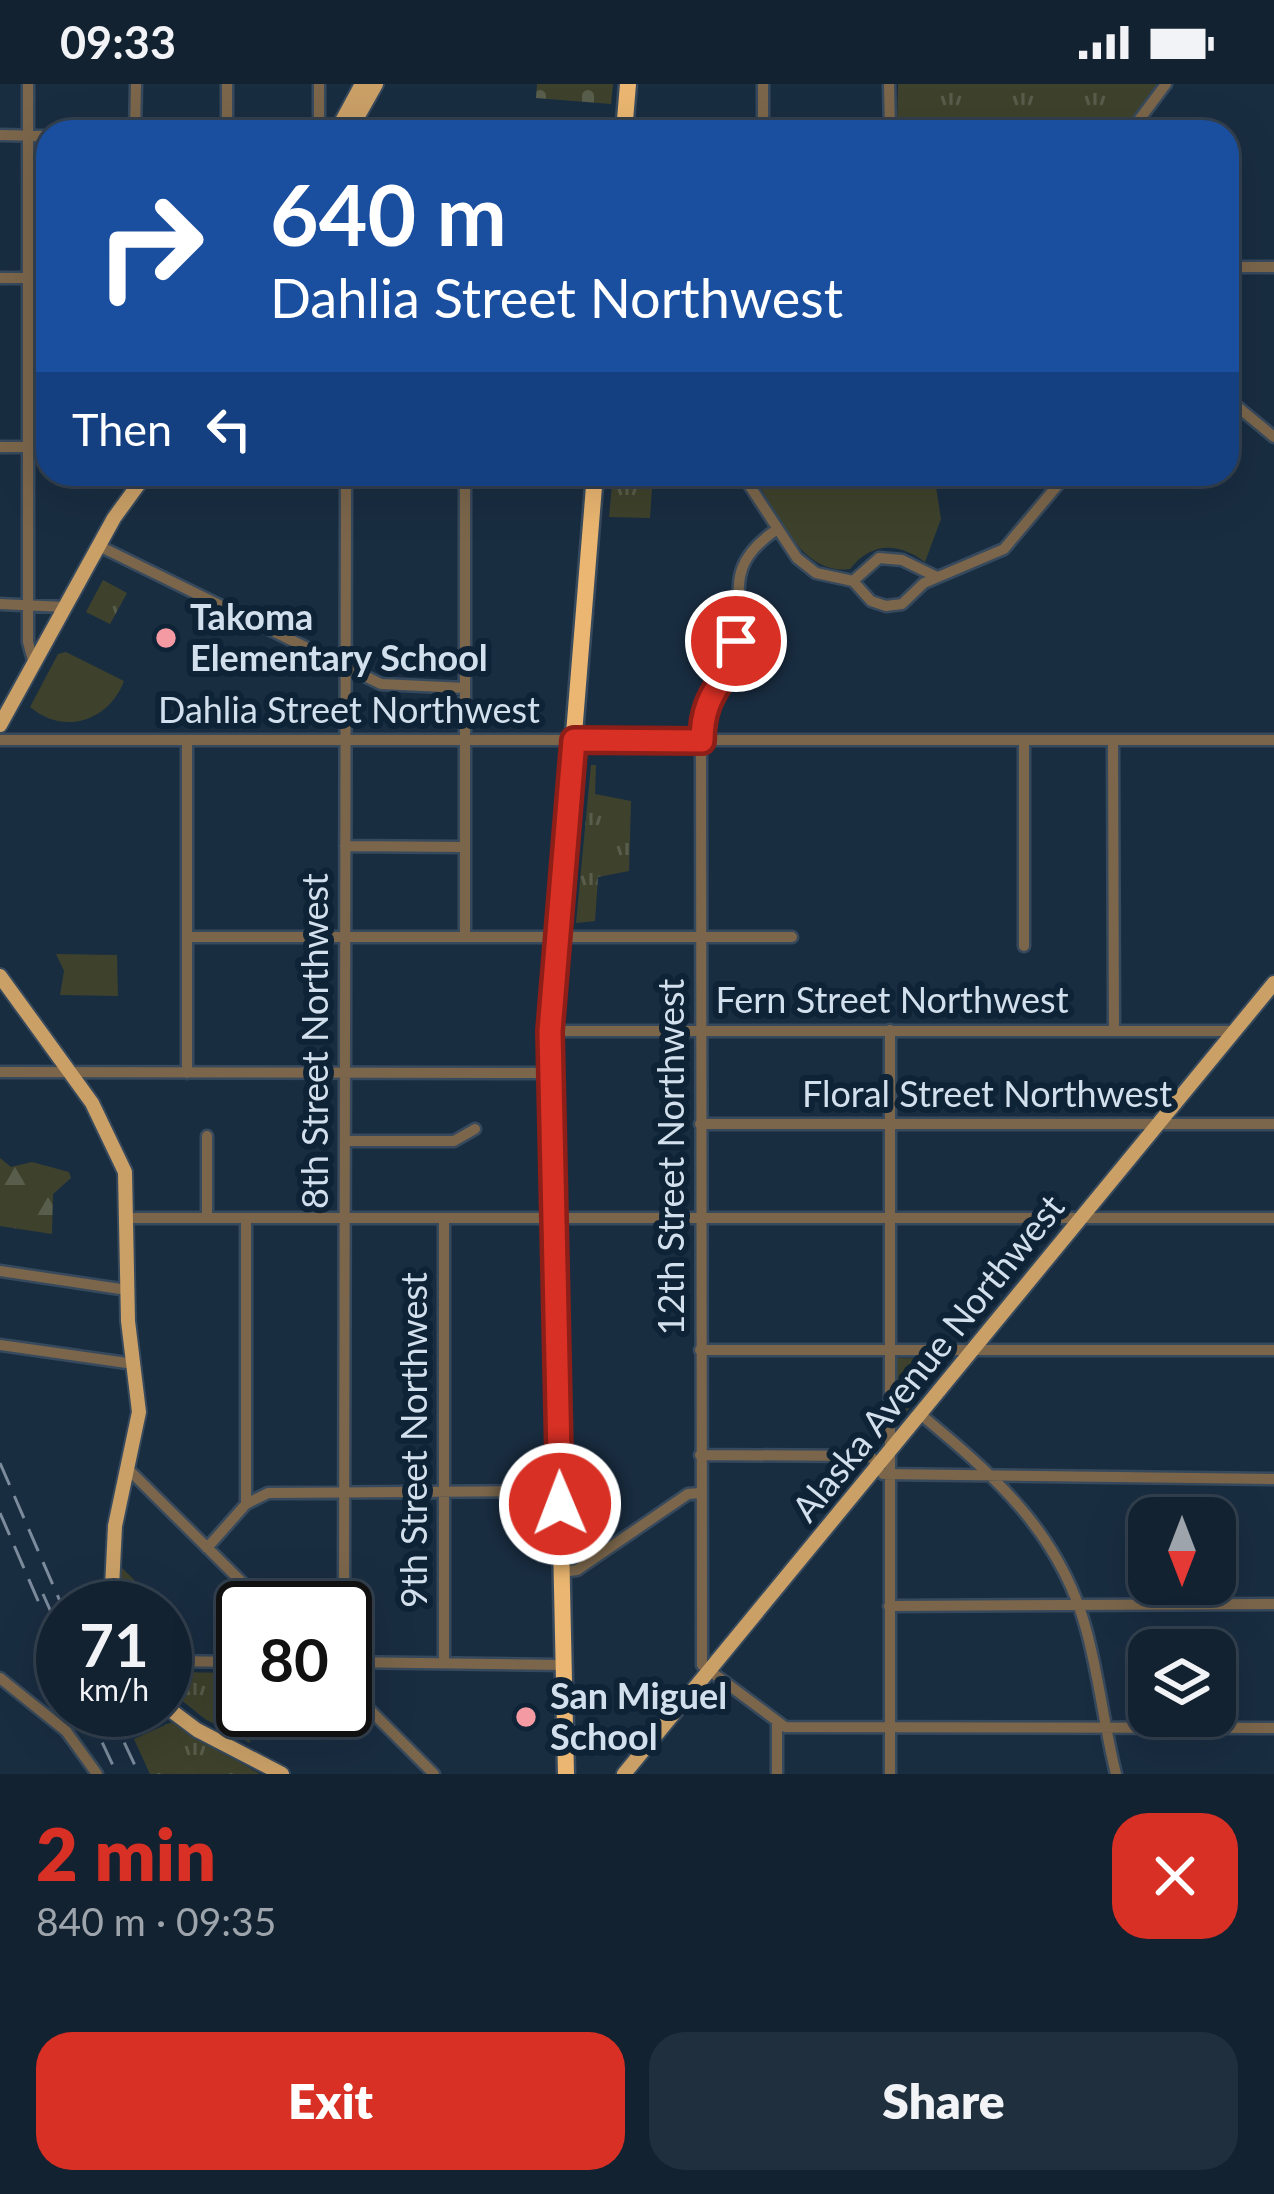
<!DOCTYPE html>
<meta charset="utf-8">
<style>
:root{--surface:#132231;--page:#202f3d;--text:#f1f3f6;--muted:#9da4ab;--line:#323f4d;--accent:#d93025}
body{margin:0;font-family:Lato,sans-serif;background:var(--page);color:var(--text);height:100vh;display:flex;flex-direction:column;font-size:45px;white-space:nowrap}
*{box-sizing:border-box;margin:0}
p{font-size:39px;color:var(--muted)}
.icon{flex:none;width:66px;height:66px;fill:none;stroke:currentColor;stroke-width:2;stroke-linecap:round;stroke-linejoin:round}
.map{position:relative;height:1690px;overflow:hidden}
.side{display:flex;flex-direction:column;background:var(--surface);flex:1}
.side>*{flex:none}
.guide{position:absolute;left:36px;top:36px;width:1203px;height:366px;border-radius:36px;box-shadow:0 12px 48px #0002,0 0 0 3px var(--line);background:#1a4fa0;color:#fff;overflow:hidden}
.needle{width:78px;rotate:180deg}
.controls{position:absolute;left:1128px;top:1413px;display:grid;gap:24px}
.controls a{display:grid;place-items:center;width:108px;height:108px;border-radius:24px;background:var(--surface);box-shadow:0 12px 48px #0002,0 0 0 3px var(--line);font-size:60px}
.speed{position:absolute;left:36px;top:1497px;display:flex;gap:24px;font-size:60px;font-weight:700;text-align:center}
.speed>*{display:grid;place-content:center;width:156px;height:156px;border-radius:50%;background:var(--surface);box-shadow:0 12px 48px #0002,0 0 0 3px var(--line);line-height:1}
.speed small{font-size:30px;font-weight:400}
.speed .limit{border:6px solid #111;border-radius:18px;background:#fff;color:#111}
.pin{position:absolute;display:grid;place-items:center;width:102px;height:102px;color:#fff;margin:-51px;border:6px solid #fff;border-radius:50%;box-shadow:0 3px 12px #0007}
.me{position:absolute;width:132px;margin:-66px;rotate:359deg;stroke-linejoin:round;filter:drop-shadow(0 0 9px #0008)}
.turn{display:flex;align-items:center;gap:42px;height:252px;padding:0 36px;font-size:54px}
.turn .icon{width:156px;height:156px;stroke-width:2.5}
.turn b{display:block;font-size:84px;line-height:102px}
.then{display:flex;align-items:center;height:114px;padding:0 36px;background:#0003;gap:24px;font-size:45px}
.round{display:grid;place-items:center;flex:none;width:126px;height:126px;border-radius:36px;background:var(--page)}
.head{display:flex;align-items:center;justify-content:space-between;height:204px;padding:0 36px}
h1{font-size:72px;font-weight:800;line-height:90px;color:var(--accent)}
.action{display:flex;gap:24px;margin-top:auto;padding:24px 36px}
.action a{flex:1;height:138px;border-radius:36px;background:var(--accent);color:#fff;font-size:48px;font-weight:800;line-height:138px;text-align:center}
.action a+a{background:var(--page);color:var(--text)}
.status{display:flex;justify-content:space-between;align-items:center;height:84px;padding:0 60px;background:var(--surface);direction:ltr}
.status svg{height:33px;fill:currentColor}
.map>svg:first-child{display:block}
</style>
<div class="status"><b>09:33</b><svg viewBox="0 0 49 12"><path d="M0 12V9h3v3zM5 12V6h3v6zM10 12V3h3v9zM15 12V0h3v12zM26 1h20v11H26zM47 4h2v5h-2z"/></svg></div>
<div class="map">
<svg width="1274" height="1690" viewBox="0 0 1274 1690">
<defs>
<pattern id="forest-firs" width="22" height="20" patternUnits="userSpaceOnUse" patternTransform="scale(3)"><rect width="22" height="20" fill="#3e422c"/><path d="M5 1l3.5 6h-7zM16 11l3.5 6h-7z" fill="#595d4b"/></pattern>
<pattern id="cemetery-stones" width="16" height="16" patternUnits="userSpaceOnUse" patternTransform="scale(3)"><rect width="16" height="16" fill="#3e422c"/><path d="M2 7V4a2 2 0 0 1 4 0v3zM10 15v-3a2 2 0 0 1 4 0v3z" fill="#595d4b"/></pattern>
<pattern id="park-tufts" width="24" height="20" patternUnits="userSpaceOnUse" patternTransform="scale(3)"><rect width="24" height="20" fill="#3e422c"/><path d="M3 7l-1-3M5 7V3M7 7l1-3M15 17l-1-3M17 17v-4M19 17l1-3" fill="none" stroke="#595d4b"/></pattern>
</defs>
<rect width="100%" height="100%" fill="#192d41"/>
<path fill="#3e422c" d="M771,390H819L836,400L844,390H934L941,435L925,478C898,458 871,458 850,485C804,492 779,434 760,403Z
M66,568L124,597C109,637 64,652 30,623L58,570Z
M56,870L117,871L118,912L60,911L64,887Z
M122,1484L163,1524H118L117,1485Z"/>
<path fill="url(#forest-firs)" d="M0,1074L11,1083L32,1078L69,1088L71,1094L53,1110L52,1150L0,1142Z"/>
<path fill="url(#cemetery-stones)" d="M537,0H613L611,20L536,14Z"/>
<path fill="url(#park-tufts)" d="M898,0H1160L1124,48H897Z
M613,390H653L650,434L609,433Z
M103,496L127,509L110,540L86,528Z
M591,681H596L595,710L631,717L629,787L598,793L595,837L576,839Z
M896,1274L949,1275L898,1338Z
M165,1588L243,1589L250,1659L205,1635L165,1603Z
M172,1638L260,1690H150L134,1655Z"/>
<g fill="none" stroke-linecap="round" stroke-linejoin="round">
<g stroke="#37495c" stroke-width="15">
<path id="minor" d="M28,0V558L34,580
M763,0V48
M889,0L890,48
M1139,36L1154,48
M135,48L136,0
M227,48V0
M319,48V0
M1130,48L1166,0
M0,51L48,52
M1227,183H1274
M0,194H48
M1227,314L1274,353
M0,363H48
M742,390L797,474L816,489L853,497L871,517L886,522L902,520L924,499L1004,465L1067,390
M776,446C712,490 755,521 733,576C723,599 705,610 701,636L702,1581L785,1643L1274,1644
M99,462L381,600L465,604
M853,497L879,474L902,476L937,493
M0,520L65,523
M0,656H1274
M1024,657V862
M1113,657L1114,947
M345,762L464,763
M187,853H792
M465,853V390
M550,947H1234
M0,988L550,989
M187,989V656
M700,1040H1274
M345,1057H454L475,1045
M126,1134H1274
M207,1134V1052
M246,1134V1420
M444,1134V1578
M0,1187L127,1206
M0,1261L134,1280
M700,1266H1274
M920,1330C994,1391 1060,1449 1086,1545C1099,1592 1104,1642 1116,1690
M700,1371L868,1372L879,1379
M128,1385L268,1524
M883,1390L1274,1395
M207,1464L246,1420L268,1409L560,1407
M562,1488L577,1486L688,1410L700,1409
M889,1522L1274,1520
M344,1524L346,390
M165,1577L243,1578
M345,1578L563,1581
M0,1594L66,1647L97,1690
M345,1601L434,1690
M777,1640V1690
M890,1690V946"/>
</g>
<g stroke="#37495c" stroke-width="18">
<path id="major" d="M336,48L362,0
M349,48L376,0
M0,641L114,434L146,390
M0,892L92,1019L125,1088L128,1237L139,1328L115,1442L111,1524
M165,1622L197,1646L282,1690
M624,1690L1274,899"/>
</g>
<g stroke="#37495c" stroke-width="21">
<path id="highway" d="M624,48L628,0
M566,1690L550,947L595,390"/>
</g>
<use href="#minor" stroke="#7b664b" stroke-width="10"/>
<use href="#major" stroke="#caa067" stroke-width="14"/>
<use href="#highway" stroke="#eab671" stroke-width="16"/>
<path stroke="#7c8c9d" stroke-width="3" stroke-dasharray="24 12" stroke-linecap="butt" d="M0,1379L63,1524
M0,1429L43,1528
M43,1510L63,1555
M87,1626L117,1690
M109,1626L139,1690"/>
</g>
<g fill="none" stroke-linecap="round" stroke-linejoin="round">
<g stroke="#8d1f18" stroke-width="30">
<path id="route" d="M560,1420L550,947L574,656L702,657C702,601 733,598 736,557"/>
</g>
<use href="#route" stroke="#d93025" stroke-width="21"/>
</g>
<g fill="#f49aa3" stroke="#0f2336" stroke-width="4.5">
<circle cx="166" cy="554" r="12"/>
<circle cx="526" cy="1633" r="12"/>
</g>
<g text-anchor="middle" stroke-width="12" stroke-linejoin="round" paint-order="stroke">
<g font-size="36" font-weight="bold" fill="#d2dfec" stroke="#0f2336" text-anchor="start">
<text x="190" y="546">Takoma<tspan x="190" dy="41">Elementary School</tspan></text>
<text x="550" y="1625">San Miguel<tspan x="550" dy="41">School</tspan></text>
</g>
<g font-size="36" fill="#d2dfec" stroke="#0f2336">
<text x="349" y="639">Dahlia Street Northwest</text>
<text x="892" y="929">Fern Street Northwest</text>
<text transform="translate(315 957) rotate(-90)" y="13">8th Street Northwest</text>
<text x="987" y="1023">Floral Street Northwest</text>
<text transform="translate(671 1073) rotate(-90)" y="13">12th Street Northwest</text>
<text transform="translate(928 1274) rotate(-51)" y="13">Alaska Avenue Northwest</text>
<text transform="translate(414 1356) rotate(-90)" y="13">9th Street Northwest</text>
</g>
</g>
</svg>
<div class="controls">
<a><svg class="needle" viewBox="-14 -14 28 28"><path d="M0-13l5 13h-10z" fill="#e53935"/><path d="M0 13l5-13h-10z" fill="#9da4ab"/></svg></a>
<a><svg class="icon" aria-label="layers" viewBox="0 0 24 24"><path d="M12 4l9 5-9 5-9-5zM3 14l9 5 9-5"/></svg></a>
</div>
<div class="speed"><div>71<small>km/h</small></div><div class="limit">80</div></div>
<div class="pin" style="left:736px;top:557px;background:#d93025"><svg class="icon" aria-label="arrive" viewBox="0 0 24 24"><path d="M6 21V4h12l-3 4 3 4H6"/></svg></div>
<svg class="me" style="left:560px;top:1420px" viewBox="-20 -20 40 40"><circle r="17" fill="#d93025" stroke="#fff" stroke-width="3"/><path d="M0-11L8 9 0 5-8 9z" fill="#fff"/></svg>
<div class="guide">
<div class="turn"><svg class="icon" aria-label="right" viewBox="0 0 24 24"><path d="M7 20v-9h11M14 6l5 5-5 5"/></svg><div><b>640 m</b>Dahlia Street Northwest</div></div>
<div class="then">Then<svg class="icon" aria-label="left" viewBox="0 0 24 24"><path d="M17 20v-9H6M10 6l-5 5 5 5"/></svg></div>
</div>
</div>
<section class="side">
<div class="head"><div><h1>2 min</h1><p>840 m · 09:35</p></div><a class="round" style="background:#d93025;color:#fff"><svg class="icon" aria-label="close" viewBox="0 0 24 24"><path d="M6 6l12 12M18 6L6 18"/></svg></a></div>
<div class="action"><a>Exit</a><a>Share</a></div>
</section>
